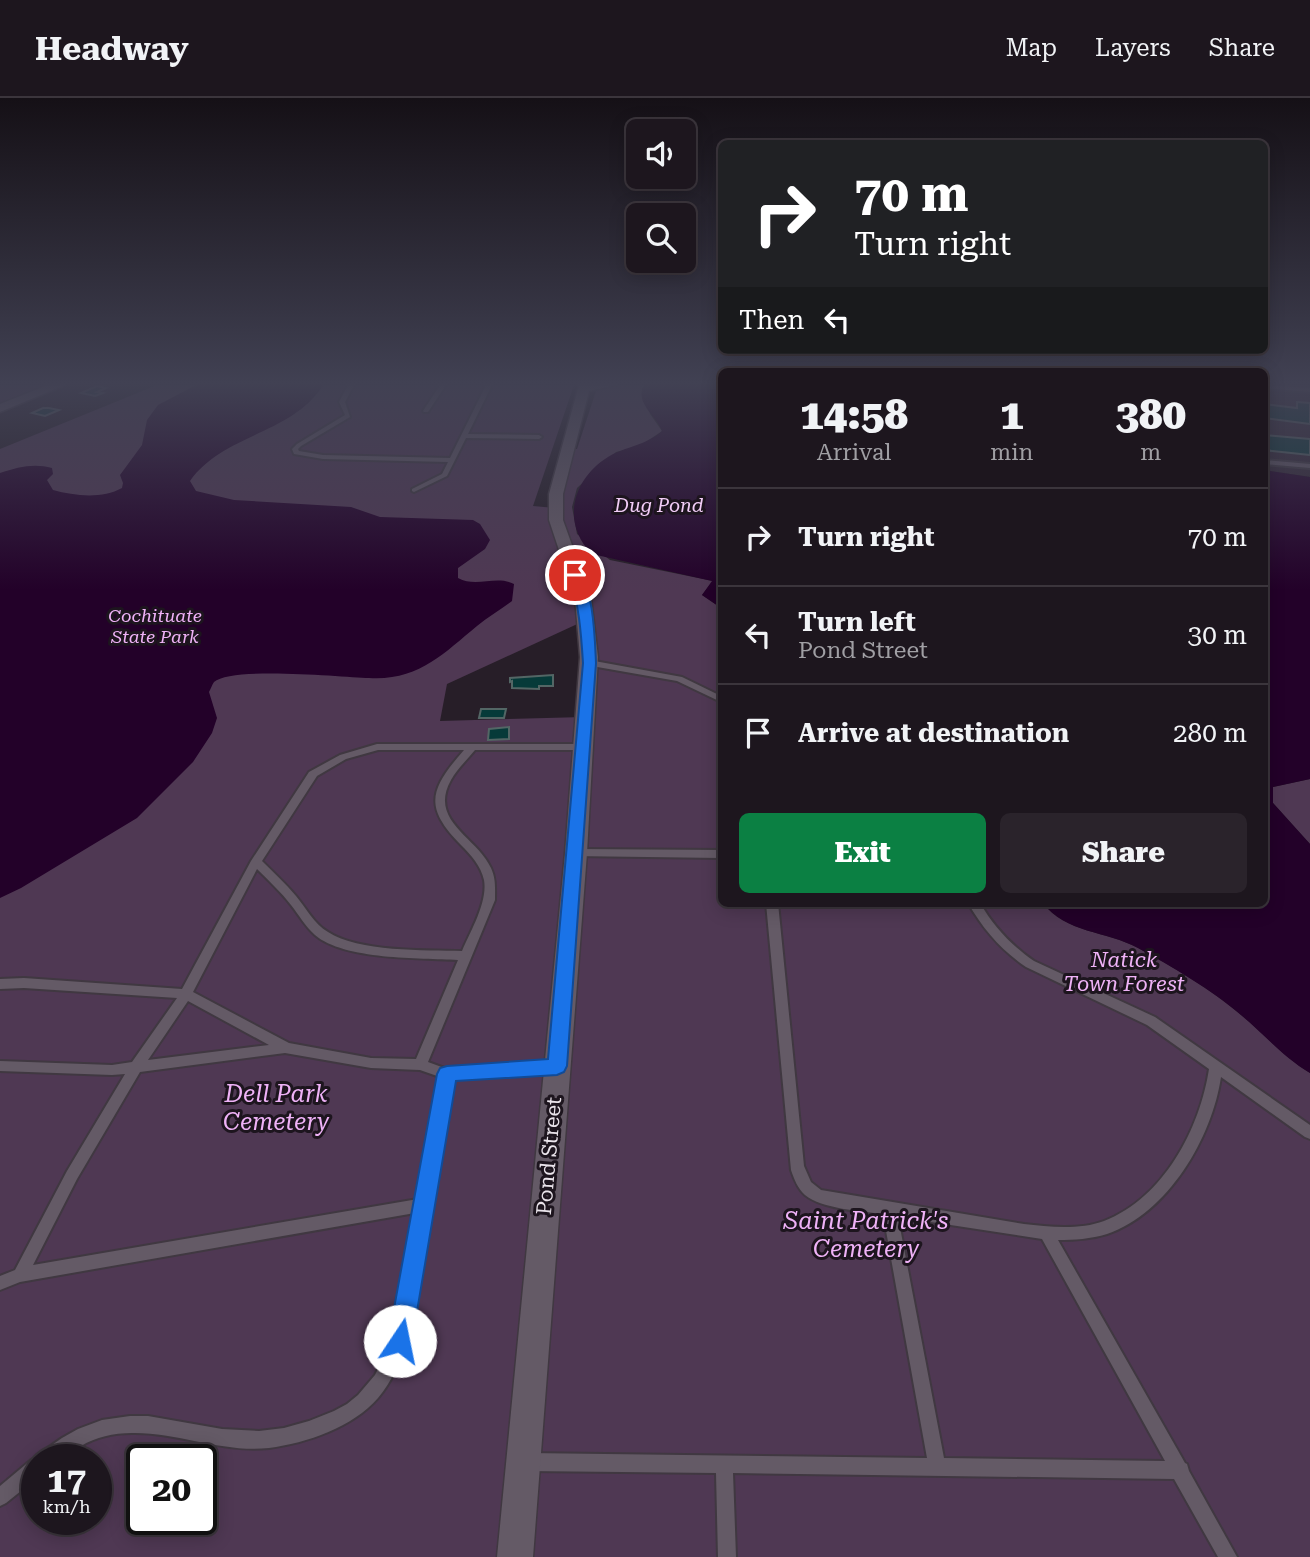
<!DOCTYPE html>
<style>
:root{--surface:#1d161e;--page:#2a232b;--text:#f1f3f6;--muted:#a09fa4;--line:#3b353c;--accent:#0b8043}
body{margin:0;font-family:"Roboto Serif",serif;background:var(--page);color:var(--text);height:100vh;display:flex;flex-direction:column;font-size:26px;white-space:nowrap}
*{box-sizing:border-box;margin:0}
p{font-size:23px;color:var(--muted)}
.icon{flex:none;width:38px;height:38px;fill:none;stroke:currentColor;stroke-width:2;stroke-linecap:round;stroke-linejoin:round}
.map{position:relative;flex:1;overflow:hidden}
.side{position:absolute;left:718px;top:270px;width:550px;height:539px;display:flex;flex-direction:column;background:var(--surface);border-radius:10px;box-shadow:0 4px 18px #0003,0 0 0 2px var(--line)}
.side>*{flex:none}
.banner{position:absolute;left:718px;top:42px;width:550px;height:214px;border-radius:10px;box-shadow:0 4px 18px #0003,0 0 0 2px var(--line);background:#202124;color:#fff;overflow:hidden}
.buttons{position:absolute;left:626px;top:21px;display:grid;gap:14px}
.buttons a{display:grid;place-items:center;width:70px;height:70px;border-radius:10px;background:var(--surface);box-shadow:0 4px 18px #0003,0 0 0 2px var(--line);font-size:35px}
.speed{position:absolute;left:21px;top:1346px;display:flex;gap:14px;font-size:35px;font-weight:700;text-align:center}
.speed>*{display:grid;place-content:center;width:91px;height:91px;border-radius:50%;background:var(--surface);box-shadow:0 4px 18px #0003,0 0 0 2px var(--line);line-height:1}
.speed small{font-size:18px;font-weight:400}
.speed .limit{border:4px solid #111;border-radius:10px;background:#fff;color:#111}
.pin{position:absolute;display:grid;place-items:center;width:60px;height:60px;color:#fff;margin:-30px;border:4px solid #fff;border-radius:50%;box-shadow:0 2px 7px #0007}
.me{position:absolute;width:77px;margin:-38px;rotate:11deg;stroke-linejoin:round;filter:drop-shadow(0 0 5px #0008)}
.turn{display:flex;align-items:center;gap:24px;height:147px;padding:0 21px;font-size:32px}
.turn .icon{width:91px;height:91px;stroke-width:2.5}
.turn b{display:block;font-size:49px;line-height:60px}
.then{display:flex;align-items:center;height:66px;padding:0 21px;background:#0003;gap:14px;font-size:26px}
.eta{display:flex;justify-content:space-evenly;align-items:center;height:119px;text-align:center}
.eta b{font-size:42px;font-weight:800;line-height:49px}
.primary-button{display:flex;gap:14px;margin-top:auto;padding:14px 21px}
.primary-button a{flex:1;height:80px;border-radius:10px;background:var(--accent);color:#fff;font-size:28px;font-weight:800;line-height:80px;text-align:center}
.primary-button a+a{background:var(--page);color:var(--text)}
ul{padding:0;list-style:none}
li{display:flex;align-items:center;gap:21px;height:98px;padding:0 21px;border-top:2px solid var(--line)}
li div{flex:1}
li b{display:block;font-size:26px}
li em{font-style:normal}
header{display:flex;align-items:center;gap:42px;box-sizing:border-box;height:98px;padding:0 35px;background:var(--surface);border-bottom:2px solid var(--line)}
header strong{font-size:33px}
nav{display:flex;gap:38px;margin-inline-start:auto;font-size:24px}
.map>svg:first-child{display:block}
</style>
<header>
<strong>Headway</strong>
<nav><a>Map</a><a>Layers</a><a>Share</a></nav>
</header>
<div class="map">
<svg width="1310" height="1459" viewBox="0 0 1310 1459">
<rect width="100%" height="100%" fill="#271e28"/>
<path fill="#342736" d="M1264,287H1310V379L1264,372Z"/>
<path fill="#4f3853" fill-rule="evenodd" d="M0,287H51L0,307Z
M157,287H574L533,408L555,410L566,351H577L598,287H644L642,291L650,316L662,333L640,348L616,354L577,390L572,409L577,436L610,462L713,483L702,497L721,510V805H1043C1065,835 1107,833 1138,850C1173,869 1211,891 1241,917C1266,937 1282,958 1310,975V1459H0V351ZM586,522L584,619L440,623L447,586ZM37,1362H96V1421H37ZM142,1362H201V1421H142Z
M1310,681V746L1273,705V689Z"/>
<path fill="#230129" d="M196,287H323C293,336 223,336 190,383L196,393L234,402L351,409L380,419L473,422L480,426L490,442L485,451L458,470V480C476,490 496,477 514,486L512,503C501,511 488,519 477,528C443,556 418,583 369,580C343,579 231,568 214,584C212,587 211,590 209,594L217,620L212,635L193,664L137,720L21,790L0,800V375C18,369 34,365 52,370L53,376L47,382L53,392C75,398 102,401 122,390L123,385L120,377L142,347L147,322L158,307Z
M644,287H721V510L702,497L712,483L592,456C561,426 572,381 608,359C626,348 645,348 662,333C657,318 634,305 644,287Z
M1264,372L1310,379V681L1273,689V705L1310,746V975C1283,959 1265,937 1241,917C1212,892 1171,868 1138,850C1107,833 1065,835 1043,805H1264Z"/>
<path fill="#063a39" stroke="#536665" stroke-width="2" d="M97,288L106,290L97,294L103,295L95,298L81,295Z
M1297,304L1310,305V326L1264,320V306L1297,310Z
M43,310H49L59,312L45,318L32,315Z
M1264,337L1310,341V357L1264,352Z
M553,577V588H539V591L512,590V583L510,584V580Z
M481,611H506L504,620H479Z
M509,629V641L488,642L489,631Z"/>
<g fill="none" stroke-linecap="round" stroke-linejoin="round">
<g stroke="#403841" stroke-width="4">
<path id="lane" d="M348,287H354L345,304L350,319L301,348L298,351L299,353L323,357L450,360L486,287H492L468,336L539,337L542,339L539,341L466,340L447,378L414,394L412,393V391L442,376L448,364L323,361L294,356L292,351L297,346L345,317L339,304Z
M440,287H446L428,314H424L423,313Z
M1264,287L1310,290V294L1264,290Z
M1264,362L1310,366V370L1264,366Z
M589,562L682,579L721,598V604L677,583L586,567L585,565Z
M377,646H582L587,649L582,652H475C467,662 457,671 451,682C428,723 477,739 491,770C496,781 495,790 495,802L428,964L447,971L556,964L561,965L563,969L561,973L556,974L453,981C444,1032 435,1083 427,1133C418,1186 414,1258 378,1300C353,1329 307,1345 269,1350C222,1355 178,1334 132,1335C113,1335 96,1339 81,1348C74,1352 66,1360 58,1362C52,1363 43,1362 37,1362V1380L6,1405L0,1408V1388L31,1362L37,1359L39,1356L62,1340L78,1331L102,1322L130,1318H148L222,1331L259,1333L284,1330L309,1323L334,1313L347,1306L358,1297L375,1277L392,1243L415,1115L20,1184L0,1192V1178L15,1172L67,1073L125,976L112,977L0,973V963L112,967L132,964L177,900L24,890L0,891V881L24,880L182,891L251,763L309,674L340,657ZM378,652H464C431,690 422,708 461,747C471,757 481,768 484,782C488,804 470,834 462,853C425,852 358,854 328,834C314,826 306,810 296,798C285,785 273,774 262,763L317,678L346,661ZM257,771C269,783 281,794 291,807C299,817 305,828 315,837C344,862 420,860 458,862L416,961L371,960L289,945L193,894ZM188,903L269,947L148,962ZM285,955L371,970L420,972L440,979L418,1101L33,1167L77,1081L140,974Z
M576,751L721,752V760L572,758L571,755Z
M766,805H778L804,1068L811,1084L821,1092L1024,1126C1049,1129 1080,1132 1104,1123C1164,1100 1200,1030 1209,971L1147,927L1026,869C1001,852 983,831 968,805H980C994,829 1011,847 1034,863L1155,919L1310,1027V1041L1305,1039L1221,979C1212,1040 1168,1115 1107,1136C1091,1141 1074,1142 1058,1142L1185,1365L1187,1366L1189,1373L1237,1459H1218L1174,1381L733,1375L736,1459H718L716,1375L526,1373L520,1370L517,1364L520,1358L526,1355L927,1360L883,1116C861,1113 822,1111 805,1097C798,1091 794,1081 791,1072ZM898,1119L1042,1141L1165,1363L944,1360Z"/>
</g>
<g stroke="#403841" stroke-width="3">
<path id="secondary" d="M48,287H65L0,314V306Z
M579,287H616L589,293L563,396V422L591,500L598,559L587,755L533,1459H497L565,755L580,559L575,500L549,422V396Z"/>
</g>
<use href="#lane" fill="#645a66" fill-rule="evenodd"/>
<use href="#secondary" fill="#645a66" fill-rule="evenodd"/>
</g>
<linearGradient id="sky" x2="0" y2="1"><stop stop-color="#151016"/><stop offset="0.58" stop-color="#414153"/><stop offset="1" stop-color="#414153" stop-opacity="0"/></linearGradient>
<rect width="1310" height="492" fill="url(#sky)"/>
<path fill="#1a73e8" stroke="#114b97" stroke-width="2" d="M575,473C594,482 595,545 596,565L567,968L564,974L557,977L456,983L412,1243L409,1251L400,1255L391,1251L388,1243L437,976L440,970L447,968L548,961L583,565C581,534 579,506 569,477Z"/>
<g text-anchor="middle" stroke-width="6" stroke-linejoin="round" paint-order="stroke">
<g font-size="18" font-style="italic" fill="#efb2f7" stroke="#1d151e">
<text x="155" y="524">Cochituate<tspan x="155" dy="21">State Park</tspan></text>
</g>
<g font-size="19" font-style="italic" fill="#f2cdf7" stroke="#1d151e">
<text x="659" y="414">Dug Pond</text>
</g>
<g font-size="21" font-style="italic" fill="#efb2f7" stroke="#1d151e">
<text x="1124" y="869">Natick<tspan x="1124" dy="24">Town Forest</tspan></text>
</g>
<g font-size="21" fill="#eae4eb" stroke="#1d151e">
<text transform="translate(549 1058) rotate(-85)" y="7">Pond Street</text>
</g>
<g font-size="24" font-style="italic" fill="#efb2f7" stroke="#1d151e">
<text x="276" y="1004">Dell Park<tspan x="276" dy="28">Cemetery</tspan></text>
<text x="866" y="1131">Saint Patrick's<tspan x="866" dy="28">Cemetery</tspan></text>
</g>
</g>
</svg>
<div class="buttons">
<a><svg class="icon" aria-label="sound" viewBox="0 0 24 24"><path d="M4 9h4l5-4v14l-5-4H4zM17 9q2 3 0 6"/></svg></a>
<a><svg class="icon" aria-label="search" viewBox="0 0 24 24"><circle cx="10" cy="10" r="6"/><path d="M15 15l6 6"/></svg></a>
</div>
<div class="speed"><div>17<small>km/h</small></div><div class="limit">20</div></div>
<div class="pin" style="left:575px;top:477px;background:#d93025"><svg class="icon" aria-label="arrive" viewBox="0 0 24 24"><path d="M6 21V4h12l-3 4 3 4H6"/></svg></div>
<svg class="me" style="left:400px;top:1243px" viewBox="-20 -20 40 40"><circle r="19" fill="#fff"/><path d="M0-13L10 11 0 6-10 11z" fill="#1a73e8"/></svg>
<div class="banner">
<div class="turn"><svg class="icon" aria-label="right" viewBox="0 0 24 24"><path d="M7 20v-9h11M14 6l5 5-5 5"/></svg><div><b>70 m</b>Turn right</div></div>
<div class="then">Then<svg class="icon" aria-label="left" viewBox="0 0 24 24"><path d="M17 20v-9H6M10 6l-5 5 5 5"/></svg></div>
</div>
<section class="side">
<div class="eta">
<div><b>14:58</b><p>Arrival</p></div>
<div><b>1</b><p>min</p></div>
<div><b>380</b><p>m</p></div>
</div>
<ul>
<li><svg class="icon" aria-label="right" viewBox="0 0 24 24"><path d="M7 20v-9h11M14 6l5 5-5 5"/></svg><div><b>Turn right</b></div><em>70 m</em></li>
<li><svg class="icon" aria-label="left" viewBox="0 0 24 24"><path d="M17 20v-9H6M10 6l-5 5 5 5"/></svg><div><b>Turn left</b><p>Pond Street</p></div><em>30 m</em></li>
<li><svg class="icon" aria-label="arrive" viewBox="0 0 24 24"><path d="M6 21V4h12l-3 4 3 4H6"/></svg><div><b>Arrive at destination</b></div><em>280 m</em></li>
</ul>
<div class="primary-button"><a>Exit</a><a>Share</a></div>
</section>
</div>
